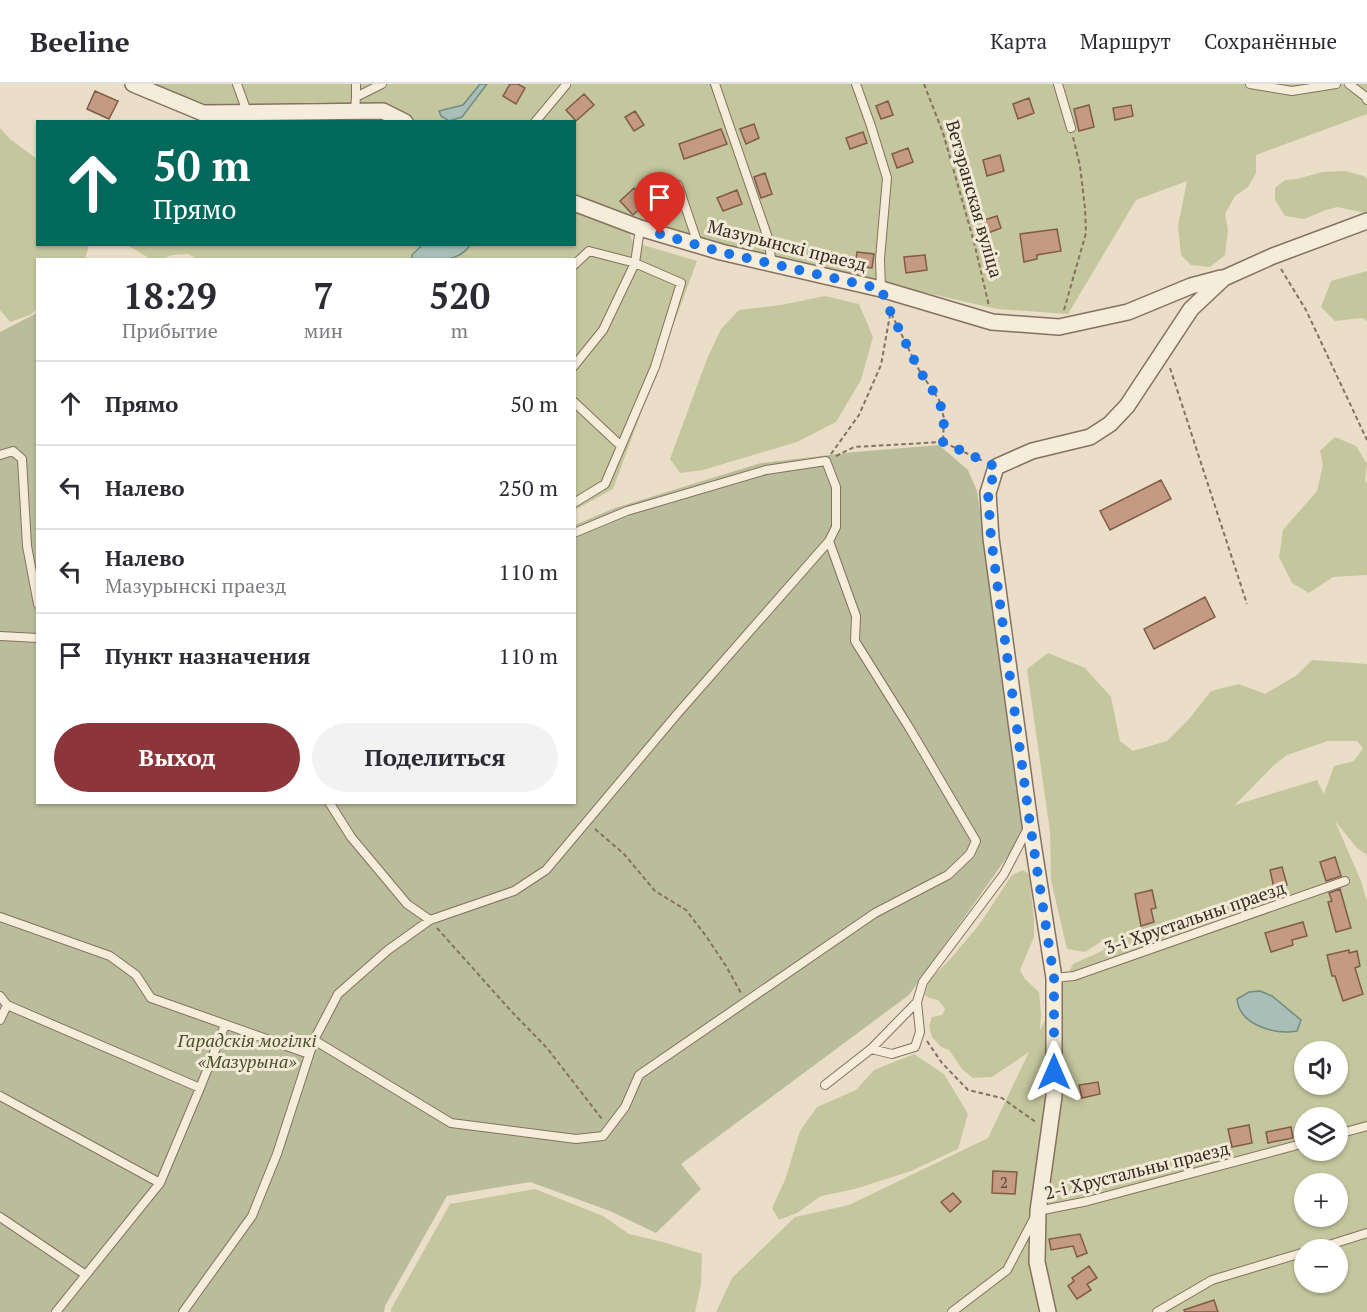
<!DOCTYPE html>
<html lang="ru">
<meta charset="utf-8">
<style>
:root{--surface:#fff;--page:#f2f2f3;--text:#2b2b33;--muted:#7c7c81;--line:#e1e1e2;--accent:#8c353a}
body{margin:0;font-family:"PT Serif",serif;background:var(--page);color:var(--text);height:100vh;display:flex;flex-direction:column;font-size:22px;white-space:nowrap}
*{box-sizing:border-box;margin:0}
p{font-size:20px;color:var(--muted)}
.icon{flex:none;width:33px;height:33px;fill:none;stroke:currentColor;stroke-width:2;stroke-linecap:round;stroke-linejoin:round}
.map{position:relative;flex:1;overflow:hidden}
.sheet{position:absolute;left:36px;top:174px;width:540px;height:546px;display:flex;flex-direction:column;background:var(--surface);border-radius:0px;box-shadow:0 2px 4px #0004}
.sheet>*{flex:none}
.guide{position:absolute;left:36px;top:36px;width:540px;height:126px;border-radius:0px;box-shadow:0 2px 4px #0004;background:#00695c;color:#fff;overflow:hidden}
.buttons{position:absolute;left:1294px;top:957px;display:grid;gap:12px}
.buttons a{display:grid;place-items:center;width:54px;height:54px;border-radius:50%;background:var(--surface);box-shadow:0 2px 4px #0004;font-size:30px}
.pin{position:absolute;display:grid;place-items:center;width:51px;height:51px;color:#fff;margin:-62px -26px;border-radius:50% 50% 50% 0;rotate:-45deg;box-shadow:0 0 6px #0007}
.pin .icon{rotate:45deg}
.me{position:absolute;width:66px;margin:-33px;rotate:0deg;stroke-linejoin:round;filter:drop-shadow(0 0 4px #0008)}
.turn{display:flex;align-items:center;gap:21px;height:126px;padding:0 18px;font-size:27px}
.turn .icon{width:78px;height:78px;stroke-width:2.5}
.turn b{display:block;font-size:42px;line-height:51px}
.eta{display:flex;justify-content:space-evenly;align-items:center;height:102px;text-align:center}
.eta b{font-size:36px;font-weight:600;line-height:42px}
.button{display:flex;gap:12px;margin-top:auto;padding:12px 18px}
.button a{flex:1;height:69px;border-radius:36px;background:var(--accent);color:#fff;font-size:24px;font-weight:600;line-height:69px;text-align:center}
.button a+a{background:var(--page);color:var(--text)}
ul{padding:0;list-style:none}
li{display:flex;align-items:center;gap:18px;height:84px;padding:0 18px;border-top:2px solid var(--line)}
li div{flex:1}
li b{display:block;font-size:22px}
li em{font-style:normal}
header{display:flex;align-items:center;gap:36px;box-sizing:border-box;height:84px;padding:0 30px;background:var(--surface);border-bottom:2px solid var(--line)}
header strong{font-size:28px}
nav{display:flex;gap:33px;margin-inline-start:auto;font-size:21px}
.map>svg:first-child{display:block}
</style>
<header>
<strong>Beeline</strong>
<nav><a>Карта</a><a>Маршрут</a><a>Сохранённые</a></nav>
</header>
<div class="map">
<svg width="1367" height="1228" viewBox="0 0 1367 1228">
<rect width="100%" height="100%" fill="#eadec8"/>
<path fill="#c4c79d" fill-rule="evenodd" d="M140,0H1367V30L1256,71V89L1248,103L1235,112L1225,130L1228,146L1225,171L1210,183L1191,181L1181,171L1178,142L1187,97L1136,116L1068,230L997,225L874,197L781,178L640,139L575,115L574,38L410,37L358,20L312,18L204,27Z
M0,44L10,55L37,75L38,160L89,161L85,175L38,176L37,225L30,231L10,238L0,226Z
M1345,87L1364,92L1367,95V128L1365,129L1337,123L1326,126L1304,135L1285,132L1275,116V104L1285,96L1297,95L1322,88Z
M575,128L629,148L633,158L697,177L613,405L575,426L574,176H448L467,166L470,161L574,160Z
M126,160L422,161L412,171V176H199L188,170L172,171L162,175L152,176Z
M1367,187V237L1362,234L1335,237L1321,223L1331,197Z
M825,212L859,220L873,253L861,296L836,338L797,358L703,386L680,389L670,375L707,275L721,245L739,226L781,221Z
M1335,353L1356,362L1367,380L1365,397L1367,399V491L1333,493L1309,509L1292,499L1279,473L1283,446L1317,407L1323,381L1320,367Z
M1048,569L1085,584L1111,613L1120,657L1133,667L1167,657L1189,635L1211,607L1239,600L1265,610L1297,591L1312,576L1367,580V771L1357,764L1335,737L1361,797L1367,817V1228H716L732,1194L795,1133L849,1121L988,1054L1029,968L992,993L973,994L962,985L949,966L941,963L932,953L929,942L932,933L942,931L945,925L938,916L929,914L925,911L929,897L951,874L979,841L1012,791L1023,786L1029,790L1034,835V853L1020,886L1025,895L1039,908L1041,930L1040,946L1073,880L1104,866L1102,855V857L1085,868L1067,865L1051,796L1050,748L1027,585ZM1328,657H1357L1363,664L1354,677L1334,682L1324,710L1317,696L1235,721L1273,682L1287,671ZM1305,968H1338V1000H1305ZM1305,1034H1338V1066H1305ZM1305,1100H1338V1132H1305ZM1305,1166H1338V1198H1305Z
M914,970L944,990L968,1030L958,1065L911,1087L855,1105L821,1112L797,1129L779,1136L772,1124L785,1096L800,1047L817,1023L856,1006L874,986Z
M535,1105L603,1132L629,1150L663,1158L702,1170L701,1201L695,1228H391V1225L450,1120Z"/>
<path fill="#babd9b" d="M37,229L38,718H574L575,441L615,424L761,379L854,368L939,361L968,386L977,407L1027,745L909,911L681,1080L701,1105L656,1149L610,1127L530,1098L447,1112L385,1222L384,1228H0V248Z"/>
<path fill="#a8beb7" stroke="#708c84" stroke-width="1.5" d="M480,0H487L462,33L449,37L441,32L439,27L463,21Z
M422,161V160L470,161C458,180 432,176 412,175V171Z
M1260,907L1272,912L1301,936L1297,947C1275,951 1239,941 1237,915L1249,908Z"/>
<path fill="#c49a82" stroke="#805b47" stroke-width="1.5" d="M510,0H518L525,4L516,20L503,12Z
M95,7L118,17L109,35L87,25Z
M584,10L594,21L576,37L566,26Z
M1029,14L1034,29L1018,35L1013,20Z
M888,17L893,31L881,35L876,22Z
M1089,21L1094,43L1079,47L1074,25Z
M1131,21L1133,32L1115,36L1113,24Z
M635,27L644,41L634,47L625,33Z
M754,40L759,54L746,60L740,45Z
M721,45L727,60L684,75L679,60Z
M863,48L867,59L850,65L846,54Z
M908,64L913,78L897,84L892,70Z
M1000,71L1004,87L987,92L983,76Z
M765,89L772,110L761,114L754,93Z
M634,104L646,119L633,131L620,117Z
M737,106L742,120L723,127L717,114Z
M997,132L1001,144L988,149L984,136Z
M1057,145L1061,167L1037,171V175L1024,178L1020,150Z
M857,168L874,170L872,184L855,182Z
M925,171L927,186L906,189L904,173Z
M1161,396L1171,415L1110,446L1100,427Z
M1205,513L1215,533L1154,565L1144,545Z
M1335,773L1341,792L1326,797L1320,778Z
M1282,783L1287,801L1274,804L1270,786Z
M1340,805L1351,844L1336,848L1328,818L1332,817L1329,809Z
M1152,806L1156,824L1151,825L1154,838L1141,842L1135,810Z
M1303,838L1307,852L1292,856L1293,861L1271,868L1265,849Z
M1349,866V869L1357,867L1360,882L1355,884L1363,910L1343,917L1335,892H1332L1327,871Z
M1098,998L1100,1010L1082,1014L1079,1001Z
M1249,1041L1252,1059L1232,1063L1228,1045Z
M1291,1043L1293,1054L1268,1059L1266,1048Z
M993,1087L1017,1088L1015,1110L992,1109Z
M953,1109L961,1118L950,1128L941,1118Z
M1080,1150L1087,1169L1077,1173L1073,1162L1051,1166L1049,1155Z
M1089,1182L1097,1194L1087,1200L1091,1206L1077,1215L1068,1202L1074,1197L1072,1194Z
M1214,1216L1218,1228H1185L1184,1226Z"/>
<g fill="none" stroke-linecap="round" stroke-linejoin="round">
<g stroke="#84715f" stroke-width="10">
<path id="lane" d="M237,0L247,28
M356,0V13
M715,0L768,154L772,180
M856,0L871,42L887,94L880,175L881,205
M1058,0L1071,44
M1250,0L1292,7L1336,0
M1349,0L1366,13L1367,16
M355,26L356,13L382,0
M535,38L566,1
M678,101L698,160
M574,181L589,167L635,179L681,199L655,283L605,400L574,419
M574,282L603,246L635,179L640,144
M574,318L621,362
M0,371L13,367L22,375L27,462L38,520
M0,552L38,554
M329,718L351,753L407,820L430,836
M0,833L110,872L136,891L151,914L309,970
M1054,894L1074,892L1345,797
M0,912L7,921L200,1004
M0,936L7,921
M314,956L451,1039L576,1055L603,1052L625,1023L639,991L875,829L948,791L970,770L976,757L910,645L855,557L856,532L829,457
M871,965L917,918
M825,1001L871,965L892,970L915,963L920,948L917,918L923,898L1004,790L1028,744
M0,1012L160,1099
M1338,1050L1367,1042
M0,1133L86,1191
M1313,1166L1367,1149
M56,1228L160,1099L200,1004L225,941
M183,1228L252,1132L277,1070L314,956L338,910L388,866L430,836L514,807L546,786L678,629L829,457L836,443V403L826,377L766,386L627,427L574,449
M952,1228L1007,1186L1038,1127L1088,1117L1305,1059
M1157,1228L1212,1196L1305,1168"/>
</g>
<g stroke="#84715f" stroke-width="18">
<path id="street" d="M133,0L203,29L383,27L405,38
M574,119L640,144L721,168L881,205L992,238L1059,243L1128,228L1191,202L1221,194
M1048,1228L1037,1178L1038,1127L1054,1012V894L1030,740L991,454L988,409L996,383L1032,367L1090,353L1110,340L1127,322L1191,225L1224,194L1273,172L1367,137"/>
</g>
<path stroke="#84715f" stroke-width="2" stroke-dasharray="4.5 3" stroke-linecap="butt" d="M924,0L943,49L974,158L989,222
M1281,185L1306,226L1367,356
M888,223L919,286L939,316L944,334L943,358L983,377
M1064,226L1086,149L1085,124L1080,82L1073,53
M1170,284L1247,520
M831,370L859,331L881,281L890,231
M836,372L854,363L942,358
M595,745L624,770L655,807L686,826L706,852L726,882L741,909
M437,844L511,927L547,964L602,1035
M927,957L942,979L968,1006L1002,1014L1037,1039"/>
<use href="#lane" stroke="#f5ecda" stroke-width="8"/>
<use href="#street" stroke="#f5ecda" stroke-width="15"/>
</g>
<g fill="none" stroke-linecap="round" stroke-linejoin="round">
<path stroke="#1a73e8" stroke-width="10" stroke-dasharray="0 18" d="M660,150L721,168L881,205L891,229L919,286L939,316L944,334L943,358L996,383L988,409L991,454L1030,740L1054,894V988"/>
</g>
<g text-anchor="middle" stroke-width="6" stroke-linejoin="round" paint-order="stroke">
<g font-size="15" fill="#5a4639">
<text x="1004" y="1104">2</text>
</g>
<g font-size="18" fill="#362a21" stroke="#f2e9d7">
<text transform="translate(974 115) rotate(74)" y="6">Ветэранская вуліца</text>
<text transform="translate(787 162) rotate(14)" y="6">Мазурынскі праезд</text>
<text transform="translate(1195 834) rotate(-19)" y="6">3-і Хрустальны праезд</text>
<text transform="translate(1137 1087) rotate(-14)" y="6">2-і Хрустальны праезд</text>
</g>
<g font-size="18" font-style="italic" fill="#48502a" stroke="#f2e9d7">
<text x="247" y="963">Гарадскія могілкі<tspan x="247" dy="21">«Мазурына»</tspan></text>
</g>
</g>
</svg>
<div class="buttons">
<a><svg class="icon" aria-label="sound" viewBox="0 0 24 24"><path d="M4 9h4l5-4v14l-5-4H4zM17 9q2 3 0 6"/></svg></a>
<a><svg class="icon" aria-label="layers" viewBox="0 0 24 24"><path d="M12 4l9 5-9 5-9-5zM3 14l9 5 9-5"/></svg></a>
<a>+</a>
<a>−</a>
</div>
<div class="pin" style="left:660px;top:150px;background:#d93025"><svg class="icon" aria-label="arrive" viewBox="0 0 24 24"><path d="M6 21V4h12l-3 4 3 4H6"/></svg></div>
<svg class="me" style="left:1054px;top:988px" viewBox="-20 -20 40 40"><path d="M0-17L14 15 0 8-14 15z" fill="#1a73e8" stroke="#fff" stroke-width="4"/></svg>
<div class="guide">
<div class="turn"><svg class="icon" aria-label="ahead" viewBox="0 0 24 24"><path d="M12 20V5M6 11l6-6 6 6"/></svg><div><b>50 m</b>Прямо</div></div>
</div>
<section class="sheet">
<div class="eta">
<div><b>18:29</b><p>Прибытие</p></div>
<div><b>7</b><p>мин</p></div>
<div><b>520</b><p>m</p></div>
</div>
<ul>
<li><svg class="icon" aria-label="ahead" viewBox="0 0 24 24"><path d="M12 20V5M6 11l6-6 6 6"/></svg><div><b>Прямо</b></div><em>50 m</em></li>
<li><svg class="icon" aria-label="left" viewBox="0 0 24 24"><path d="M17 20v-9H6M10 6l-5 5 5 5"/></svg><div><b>Налево</b></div><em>250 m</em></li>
<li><svg class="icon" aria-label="left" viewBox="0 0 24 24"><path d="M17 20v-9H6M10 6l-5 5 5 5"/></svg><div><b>Налево</b><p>Мазурынскі праезд</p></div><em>110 m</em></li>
<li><svg class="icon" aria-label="arrive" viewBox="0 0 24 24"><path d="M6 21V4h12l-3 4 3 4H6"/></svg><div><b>Пункт назначения</b></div><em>110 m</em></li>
</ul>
<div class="button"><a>Выход</a><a>Поделиться</a></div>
</section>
</div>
